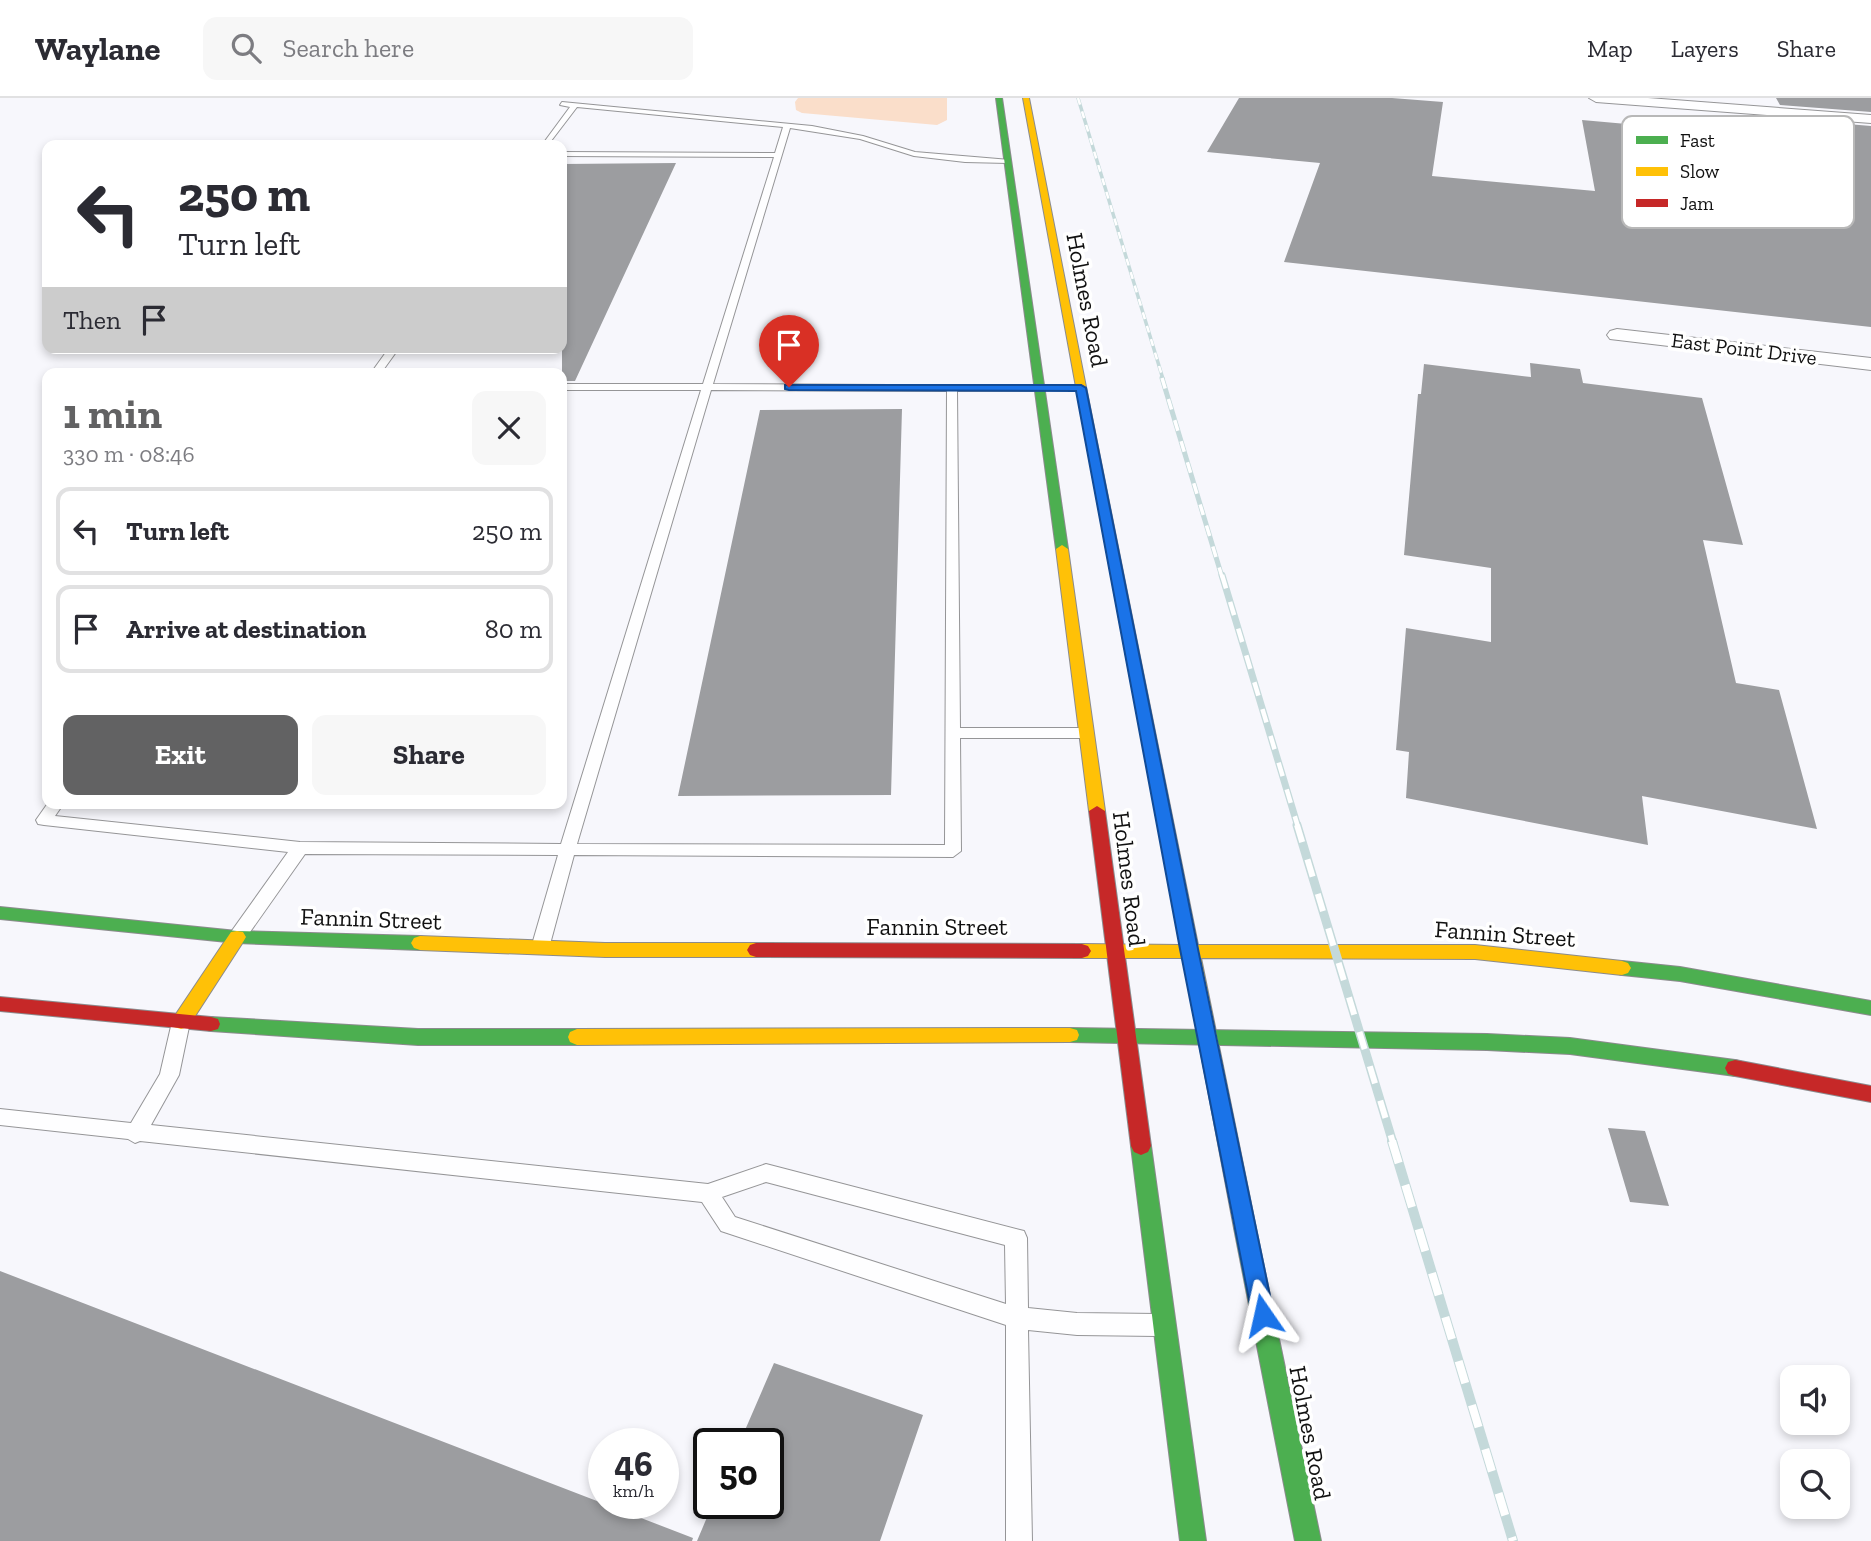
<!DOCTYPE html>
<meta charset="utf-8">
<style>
:root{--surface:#fff;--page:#f7f7f7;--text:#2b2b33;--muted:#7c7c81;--line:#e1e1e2;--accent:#626263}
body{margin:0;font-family:"Zilla Slab",serif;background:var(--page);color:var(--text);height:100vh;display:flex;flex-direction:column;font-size:26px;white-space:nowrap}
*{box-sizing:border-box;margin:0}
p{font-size:23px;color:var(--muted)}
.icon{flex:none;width:38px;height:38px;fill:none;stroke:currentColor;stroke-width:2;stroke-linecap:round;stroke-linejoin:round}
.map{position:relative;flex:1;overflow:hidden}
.side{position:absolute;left:42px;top:270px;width:525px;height:441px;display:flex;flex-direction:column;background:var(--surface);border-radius:14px;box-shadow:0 4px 10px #0003}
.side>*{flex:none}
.top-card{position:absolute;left:42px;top:42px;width:525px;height:214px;border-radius:14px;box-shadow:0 4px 10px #0003;background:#fff;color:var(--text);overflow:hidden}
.buttons{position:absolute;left:1780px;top:1267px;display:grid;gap:14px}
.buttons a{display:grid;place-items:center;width:70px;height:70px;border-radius:14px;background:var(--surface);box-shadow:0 4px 10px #0003;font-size:35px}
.speed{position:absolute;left:588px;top:1330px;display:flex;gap:14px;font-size:35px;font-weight:700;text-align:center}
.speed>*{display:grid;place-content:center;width:91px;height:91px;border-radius:50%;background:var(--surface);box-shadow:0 4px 10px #0003;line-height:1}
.speed small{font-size:18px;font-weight:400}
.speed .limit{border:4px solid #111;border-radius:10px;background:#fff;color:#111}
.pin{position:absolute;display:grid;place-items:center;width:60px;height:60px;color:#fff;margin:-72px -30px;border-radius:50% 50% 50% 0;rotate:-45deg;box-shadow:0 0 7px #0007}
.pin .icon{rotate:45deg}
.me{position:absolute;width:77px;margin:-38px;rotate:349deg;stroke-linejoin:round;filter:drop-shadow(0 0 5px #0008)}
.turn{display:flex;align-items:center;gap:24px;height:147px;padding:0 21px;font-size:32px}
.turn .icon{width:91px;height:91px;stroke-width:2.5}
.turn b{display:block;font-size:49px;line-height:60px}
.then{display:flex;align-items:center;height:66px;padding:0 21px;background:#0003;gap:14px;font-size:26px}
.round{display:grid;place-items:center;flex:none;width:74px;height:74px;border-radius:14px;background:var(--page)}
.overview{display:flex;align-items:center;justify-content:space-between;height:119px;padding:0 21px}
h1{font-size:42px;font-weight:700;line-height:52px;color:var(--accent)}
.primary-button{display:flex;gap:14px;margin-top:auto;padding:14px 21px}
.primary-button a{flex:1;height:80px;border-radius:14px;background:var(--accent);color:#fff;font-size:28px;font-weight:700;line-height:80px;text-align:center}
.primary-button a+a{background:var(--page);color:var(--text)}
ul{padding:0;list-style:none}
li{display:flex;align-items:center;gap:21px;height:88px;margin:0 14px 10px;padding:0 7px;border:4px solid var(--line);border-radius:14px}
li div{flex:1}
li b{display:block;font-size:26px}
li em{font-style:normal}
header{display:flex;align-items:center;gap:42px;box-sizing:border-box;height:98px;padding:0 35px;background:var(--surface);border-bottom:2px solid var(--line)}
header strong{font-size:33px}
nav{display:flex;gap:38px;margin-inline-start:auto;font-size:24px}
.search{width:490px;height:63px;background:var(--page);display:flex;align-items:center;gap:18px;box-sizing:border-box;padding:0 24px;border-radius:14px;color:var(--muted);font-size:26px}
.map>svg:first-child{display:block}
</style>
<header>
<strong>Waylane</strong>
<div class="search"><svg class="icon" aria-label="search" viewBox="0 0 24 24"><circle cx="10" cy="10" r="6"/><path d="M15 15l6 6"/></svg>Search here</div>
<nav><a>Map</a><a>Layers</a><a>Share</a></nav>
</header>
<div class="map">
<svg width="1871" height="1443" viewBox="0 0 1871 1443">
<rect width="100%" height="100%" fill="#f7f7fc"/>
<path fill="#fadeca" d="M798,0H947V22L937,27L802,15L796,12L795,4Z"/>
<path fill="#9c9da0" d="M1239,0H1392L1443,4L1432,78L1595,93L1582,22L1649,28L1675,111L1754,118L1723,52L1764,55L1751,30L1795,34L1788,21L1871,28V229L1284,164L1320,65L1207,54Z
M1776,0H1871V14L1780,7Z
M676,65L575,283H562V66Z
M1530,265L1580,271L1583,285L1702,300L1743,447L1703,442L1736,585L1779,592L1817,731L1642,698L1648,747L1406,700L1409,654L1396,652L1406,530L1491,544V470L1404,457L1418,296H1421L1424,266L1531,279Z
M902,311L891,697L678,698L760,312Z
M1608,1030L1645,1033L1669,1108L1630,1104Z
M0,1173L693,1440L692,1443H0Z
M774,1265L923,1317L880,1443H697L713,1405H768V1346H739Z"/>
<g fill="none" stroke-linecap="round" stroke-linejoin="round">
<g stroke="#959597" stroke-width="2">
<path id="lane" d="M562,4L812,28L863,38L915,54L1010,62L1008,65L965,64L914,58L860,41L790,30L713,286L1043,288V292L1039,293H957L960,630H1086L1093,635L1086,640H960L961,753L953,759L574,757L549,850L546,855H534L531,850L558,757L305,756L243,844H231L228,839L231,834L288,754L44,727L38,726L36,722L48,705H64L55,718L300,744L561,746L701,292H562V286H703L774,59L562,58V54L775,55L783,29L577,9L548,47H542L570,9L560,7ZM711,292L947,293L945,747L577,746Z
M389,250H399L381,275H371Z
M181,917L188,919L190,924L179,977L151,1027L708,1086L766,1066L1024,1133L1027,1140L1028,1210L1077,1215L1157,1216L1165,1219L1168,1227L1165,1235L1157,1238L1077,1237L1028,1232L1032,1443H1006V1227L721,1133L702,1104L140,1043L135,1045L128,1041L0,1027V1011L131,1025L160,976L172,924L174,919ZM766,1084L1005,1147L1006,1206L735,1119L722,1099Z"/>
</g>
<g stroke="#959597" stroke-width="2">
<path id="street" d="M1589,0H1648L1871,17V25L1596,4Z
M1617,231L1871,260V272L1610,241L1607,237L1610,233Z"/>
</g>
<g stroke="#8b8b8d" stroke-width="2">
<path id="fast" d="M996,0H1002L1068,451L1062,455L1056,451Z
M0,809L237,833L420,838L426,840L429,845L426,850L420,852L237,845L0,821Z
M1622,863L1680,869L1871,903V917L1680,883L1622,877L1616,875L1613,870L1616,865Z
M211,919L418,931H577L584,934L586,939L584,944L577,947H418L211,933L204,931L202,926L204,921Z
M1070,930L1487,936L1570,940L1735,962L1742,964L1745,970L1742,976L1735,978L1570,956L1487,952L1070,944L1063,942L1061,937L1063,932Z
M1141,1039L1148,1042L1151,1048L1206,1443H1180L1131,1048L1134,1042Z
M1245,1120L1252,1123L1256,1130L1321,1443H1295L1234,1130L1238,1123Z"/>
</g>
<g stroke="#8b8b8d" stroke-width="2">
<path id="slow" d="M1023,0H1029L1086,289L1081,292L1076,289Z
M1062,447L1068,451L1105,713L1097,718L1089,713L1056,451Z
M1136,570L1143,574L1198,847H1475L1622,863L1628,865L1631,870L1628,875L1622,877L1475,861L1201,860L1256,1130L1252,1137L1245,1140L1238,1137L1234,1130L1183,860H1082L1076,858L1073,853L1076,848L1082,846L1181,847L1129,574Z
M237,833L243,834L246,839L243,844L188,929L181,931L174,929L172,924L174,919L231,834Z
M420,838L605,845H756L762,847L765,852L762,857L756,859H605L420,852L414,850L411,845L414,840Z
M1070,930L1077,932L1079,937L1077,942L1070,944L577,947L570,944L568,939L570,934L577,931Z"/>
</g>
<g stroke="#8b8b8d" stroke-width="2">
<path id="jam" d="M1081,286L1086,289L1143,574L1136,578L1129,574L1076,289Z
M1097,708L1105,713L1151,1048L1148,1054L1141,1057L1134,1054L1131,1048L1089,713Z
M756,845L1082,846L1088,848L1091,853L1088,858L1082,860L756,859L750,857L747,852L750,847Z
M0,899L211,919L218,921L220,926L218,931L211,933L0,913Z
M1735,962L1871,988V1004L1735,978L1728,976L1725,970L1728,964Z"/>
</g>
<use href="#lane" fill="#fefeff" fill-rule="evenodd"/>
<use href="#street" fill="#fefeff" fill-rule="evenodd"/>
<use href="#fast" fill="#4caf50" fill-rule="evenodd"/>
<use href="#slow" fill="#ffc107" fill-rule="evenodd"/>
<use href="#jam" fill="#c62828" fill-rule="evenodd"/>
<g stroke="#c4d9da" stroke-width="3.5">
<path id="rail-far4" d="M1078,0L1163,281"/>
</g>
<g stroke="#c4d9da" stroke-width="5">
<path id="rail-far3" d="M1162,280L1222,479"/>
</g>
<g stroke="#c4d9da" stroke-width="7">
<path id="rail-far2" d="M1222,477L1298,729"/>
</g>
<g stroke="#c4d9da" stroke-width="9">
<path id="rail-far1" d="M1297,727L1393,1045"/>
</g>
<g stroke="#c4d9da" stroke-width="10">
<path id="rail" d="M1392,1043L1513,1443"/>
</g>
<use href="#rail-far4" stroke="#fff" stroke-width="2.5" stroke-dasharray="7" stroke-linecap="butt"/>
<use href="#rail-far3" stroke="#fff" stroke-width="3.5" stroke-dasharray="11" stroke-linecap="butt"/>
<use href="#rail-far2" stroke="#fff" stroke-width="4.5" stroke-dasharray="14" stroke-linecap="butt"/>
<use href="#rail-far1" stroke="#fff" stroke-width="6" stroke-dasharray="18" stroke-linecap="butt"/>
<use href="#rail" stroke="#fff" stroke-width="8" stroke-dasharray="23" stroke-linecap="butt"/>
</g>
<path fill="#1a73e8" stroke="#114b97" stroke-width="2" d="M785,287H1081L1086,290L1198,851L1274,1217L1271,1225L1263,1228L1255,1225L1252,1217L1180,851L1076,293L789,292L785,291Z"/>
<g text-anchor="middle" stroke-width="7" stroke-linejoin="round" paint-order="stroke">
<g font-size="21" fill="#111" stroke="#fff">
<text transform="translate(1744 251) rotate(7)" y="7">East Point Drive</text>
</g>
<g font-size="24" fill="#111" stroke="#fff">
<text transform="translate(1087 202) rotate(79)" y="8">Holmes Road</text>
<text transform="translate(1129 781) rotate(83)" y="8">Holmes Road</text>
<text transform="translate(371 821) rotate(2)" y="8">Fannin Street</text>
<text x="937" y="837">Fannin Street</text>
<text transform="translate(1505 836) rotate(4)" y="8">Fannin Street</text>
<text transform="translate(1310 1335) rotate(79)" y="8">Holmes Road</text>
</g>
</g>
<rect x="1622" y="18" width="232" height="112" rx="10" fill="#fff" stroke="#b8b8b8" stroke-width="2"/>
<rect x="1636" y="38" width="32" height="8" fill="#4caf50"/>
<rect x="1636" y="69" width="32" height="9" fill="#ffc107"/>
<rect x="1636" y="101" width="32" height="8" fill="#c62828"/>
<g font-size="19" fill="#111">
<text x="1680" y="49">Fast</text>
<text x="1680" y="80">Slow</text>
<text x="1680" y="112">Jam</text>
</g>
</svg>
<div class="buttons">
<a><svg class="icon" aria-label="sound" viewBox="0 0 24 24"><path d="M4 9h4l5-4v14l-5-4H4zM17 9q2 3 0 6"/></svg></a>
<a><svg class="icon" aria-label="search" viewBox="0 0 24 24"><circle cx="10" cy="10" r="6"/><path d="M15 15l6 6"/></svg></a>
</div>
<div class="speed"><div>46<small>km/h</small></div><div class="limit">50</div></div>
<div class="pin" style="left:789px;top:289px;background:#d93025"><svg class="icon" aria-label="arrive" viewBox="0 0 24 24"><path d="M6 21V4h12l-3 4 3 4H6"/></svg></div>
<svg class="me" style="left:1263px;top:1217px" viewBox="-20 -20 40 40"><path d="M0-17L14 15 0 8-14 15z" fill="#1a73e8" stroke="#fff" stroke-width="4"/></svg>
<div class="top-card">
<div class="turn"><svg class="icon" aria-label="left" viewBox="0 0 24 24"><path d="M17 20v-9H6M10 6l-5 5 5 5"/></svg><div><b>250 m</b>Turn left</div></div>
<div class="then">Then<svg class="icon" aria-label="arrive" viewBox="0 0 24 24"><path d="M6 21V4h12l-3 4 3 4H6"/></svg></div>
</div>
<section class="side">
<div class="overview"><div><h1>1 min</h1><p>330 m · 08:46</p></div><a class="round"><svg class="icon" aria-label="close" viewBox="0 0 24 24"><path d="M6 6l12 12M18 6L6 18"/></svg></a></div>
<ul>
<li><svg class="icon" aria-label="left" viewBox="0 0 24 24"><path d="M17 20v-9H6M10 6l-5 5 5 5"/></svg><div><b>Turn left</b></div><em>250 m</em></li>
<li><svg class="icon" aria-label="arrive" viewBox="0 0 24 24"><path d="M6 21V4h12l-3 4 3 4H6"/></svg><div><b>Arrive at destination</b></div><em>80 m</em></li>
</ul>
<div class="primary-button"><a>Exit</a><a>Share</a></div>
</section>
</div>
